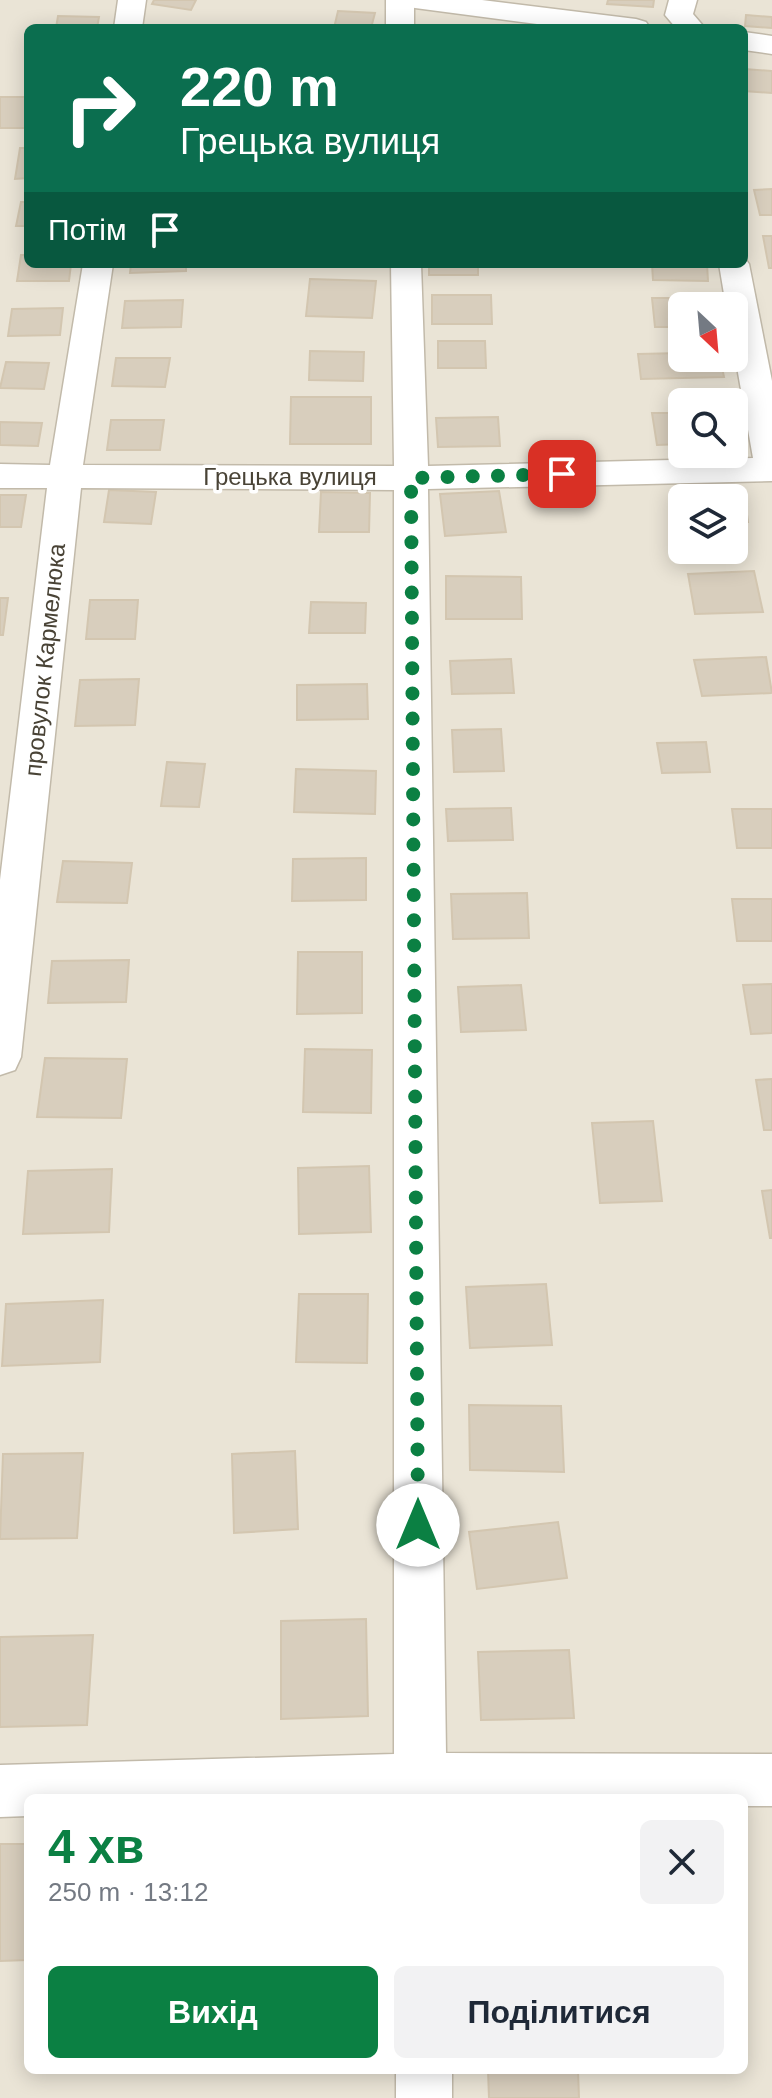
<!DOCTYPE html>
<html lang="uk">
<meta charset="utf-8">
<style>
:root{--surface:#fff;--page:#f2f2f3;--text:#1f2937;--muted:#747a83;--accent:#0b8043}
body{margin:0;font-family:Arial,sans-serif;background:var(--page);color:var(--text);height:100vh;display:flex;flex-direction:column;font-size:30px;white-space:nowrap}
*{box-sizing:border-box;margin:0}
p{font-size:26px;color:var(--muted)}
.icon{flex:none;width:44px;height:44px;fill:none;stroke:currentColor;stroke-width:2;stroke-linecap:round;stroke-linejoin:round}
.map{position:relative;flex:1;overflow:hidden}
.side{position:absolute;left:24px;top:1794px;width:724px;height:280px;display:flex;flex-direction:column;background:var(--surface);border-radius:12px;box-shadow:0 4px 20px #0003}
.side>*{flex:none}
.banner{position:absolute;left:24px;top:24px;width:724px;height:244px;border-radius:12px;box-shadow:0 4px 20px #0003;background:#0b6e4f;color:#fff;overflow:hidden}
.needle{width:52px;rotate:154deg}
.controls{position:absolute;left:668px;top:292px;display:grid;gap:16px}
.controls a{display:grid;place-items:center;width:80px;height:80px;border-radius:12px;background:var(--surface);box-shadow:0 4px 20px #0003;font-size:40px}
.pin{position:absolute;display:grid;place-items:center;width:68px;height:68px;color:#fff;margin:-34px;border-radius:16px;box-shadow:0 4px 12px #0006}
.me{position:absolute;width:88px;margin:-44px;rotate:0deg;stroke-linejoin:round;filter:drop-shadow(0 0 6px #0008)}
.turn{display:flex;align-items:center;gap:28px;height:168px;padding:0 24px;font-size:36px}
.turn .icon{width:104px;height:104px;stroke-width:2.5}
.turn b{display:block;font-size:56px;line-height:68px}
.then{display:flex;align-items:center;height:76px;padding:0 24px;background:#0003;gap:16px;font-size:30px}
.round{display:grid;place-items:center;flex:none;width:84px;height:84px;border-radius:12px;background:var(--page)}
.head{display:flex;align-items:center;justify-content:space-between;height:136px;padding:0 24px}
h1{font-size:48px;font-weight:800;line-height:60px;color:var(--accent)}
.primary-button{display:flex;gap:16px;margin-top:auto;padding:16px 24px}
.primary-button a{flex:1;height:92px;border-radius:12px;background:var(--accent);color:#fff;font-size:32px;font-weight:800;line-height:92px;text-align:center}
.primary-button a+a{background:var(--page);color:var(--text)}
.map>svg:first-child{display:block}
</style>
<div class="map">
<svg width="772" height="2098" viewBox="0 0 772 2098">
<rect width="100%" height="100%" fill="#f5f2e9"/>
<path fill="#eae4d6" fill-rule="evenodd" d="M0,0H772V2098H0ZM28,28H744V264H28ZM682,306H734V358H682ZM682,402H734V454H682ZM682,498H734V550H682ZM28,1798H744V2070H28Z"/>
<path fill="#d8cebd" stroke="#d3c6b0" stroke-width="2" d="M154,0H196L191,10L152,4Z
M608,0H654L653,7L607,4Z
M338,11L375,13L371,28H334Z
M746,15L772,17V28L745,26Z
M58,16L99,17L97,28H56Z
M744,69L772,71V93L744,91Z
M0,97H28V128H0Z
M20,148H28V178L15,179Z
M772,189V215H760L754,190Z
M21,202H28V226H16Z
M763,236H772V268H769Z
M21,255H28V264H71L69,281H17Z
M131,264H186V271L130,273Z
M429,264H478V275H429Z
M652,264H707L708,281L653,280Z
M310,279L376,281L372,318L306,316Z
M432,295H491L492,324H432Z
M652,298H711L712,306H682V327H655Z
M183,300L181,327L122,328L125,301Z
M63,308L60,335L8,336L12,309Z
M438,341H485L486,368H438Z
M310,351L364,352L363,381L309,380Z
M682,353V358H720L724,377L641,379L638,354Z
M116,358H170L165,387L112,386Z
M6,362L49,363L44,389L0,388Z
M291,397H371V444H290Z
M652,413H682V444L657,445Z
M498,417L500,446L438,447L436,418Z
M111,420H164L160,450H107Z
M0,422L42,423L38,446L0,445Z
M109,490L156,492L151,524L104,522Z
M499,491L506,532L445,536L440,494Z
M670,491L744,492L748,522H734V498H682V521H672Z
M321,492L370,493L369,532H319Z
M0,495H26L21,527H0Z
M754,571L763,612L695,614L688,574Z
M446,576L521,577L522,619H446Z
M0,598H8L3,635H0Z
M90,600H138L135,639H86Z
M311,602L366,603L365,633H309Z
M766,657L772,693L702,696L694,660Z
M511,659L514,693L452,694L450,661Z
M139,679L135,725L75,726L80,680Z
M367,684L368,719L297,720V685Z
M501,729L504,771L454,772L452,730Z
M706,742L710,772L662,773L657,743Z
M167,762L205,764L199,807L161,806Z
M296,769L376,771L375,814L294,812Z
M511,808L513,840L448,841L446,809Z
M732,809H772V848H737Z
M366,858V900L292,901L293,859Z
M63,861L132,863L127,903L57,902Z
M527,893L529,938L453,939L451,894Z
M732,899H772V941H737Z
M298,952H362V1013L297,1014Z
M129,960L126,1002L48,1003L52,961Z
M772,984V1033L751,1034L743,985Z
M521,985L526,1030L461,1032L458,987Z
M305,1049L372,1050L371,1113L303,1112Z
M45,1058L127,1059L121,1118L37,1117Z
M772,1079V1130H764L756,1080Z
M653,1121L662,1201L600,1203L592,1123Z
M369,1166L371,1232L299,1234L298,1168Z
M112,1169L109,1232L23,1234L28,1171Z
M772,1190V1238H770L762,1191Z
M546,1284L552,1345L470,1348L466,1287Z
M299,1294H368L367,1363L296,1362Z
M103,1300L100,1362L2,1366L6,1304Z
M469,1405L561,1406L564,1472L470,1470Z
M295,1451L298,1529L234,1533L232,1454Z
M83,1453L77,1538L0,1539L3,1454Z
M558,1522L567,1578L477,1589L469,1532Z
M366,1619L368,1716L281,1719V1621Z
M93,1635L87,1725L0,1727V1637Z
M569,1650L574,1718L481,1720L478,1652Z
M0,1844H28L27,1960L0,1961Z
M488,2070H578L579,2098H489Z"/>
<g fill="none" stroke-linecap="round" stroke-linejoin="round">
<g stroke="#c2baaa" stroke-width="3">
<path id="minor" d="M118,0H146L142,28H114Z
M386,0H414V28H386Z
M669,0H697L693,14L705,28H676L665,15Z
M744,257L749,264L772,381V481L428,489L446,1753L772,1754V1806H744V1798H28V1816L0,1817V1765L394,1754V490L81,488L21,1057L15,1070L0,1075V880L47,488H0V464L50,465L83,264H113L83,465L394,466L391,264H421L428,466L753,458L734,350V306H726L719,264H744Z
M396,2070H452V2098H396Z"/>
</g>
<g stroke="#c2baaa" stroke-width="3">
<path id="tertiary" d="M401,0H482L636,19L646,22L650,28H568L415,8L405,6Z
M744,32L772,36V54L744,50Z"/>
</g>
<use href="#minor" fill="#fff" fill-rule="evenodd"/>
<use href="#tertiary" fill="#fff" fill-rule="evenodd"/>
</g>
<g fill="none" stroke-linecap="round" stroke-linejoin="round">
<path stroke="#0b8043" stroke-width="14" stroke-dasharray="0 25.2" d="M418,1525L411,478L562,474"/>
</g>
<g text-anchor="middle" stroke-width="7" stroke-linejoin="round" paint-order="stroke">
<g font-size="24" fill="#494336" stroke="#fff">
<text x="290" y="485">Грецька вулиця</text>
<text transform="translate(45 660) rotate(-84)" y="8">провулок Кармелюка</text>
</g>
</g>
</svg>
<div class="controls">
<a><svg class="needle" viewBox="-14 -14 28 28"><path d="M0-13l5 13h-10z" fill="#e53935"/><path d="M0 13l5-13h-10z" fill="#747a83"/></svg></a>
<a><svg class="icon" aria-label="search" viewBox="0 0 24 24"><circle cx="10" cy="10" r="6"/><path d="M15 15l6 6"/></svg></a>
<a><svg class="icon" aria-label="layers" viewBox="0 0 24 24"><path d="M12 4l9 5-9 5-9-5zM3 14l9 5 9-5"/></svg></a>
</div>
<div class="pin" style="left:562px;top:474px;background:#d93025"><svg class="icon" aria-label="arrive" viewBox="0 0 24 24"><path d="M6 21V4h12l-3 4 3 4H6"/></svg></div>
<svg class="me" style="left:418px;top:1525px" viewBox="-20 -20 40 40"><circle r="19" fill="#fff"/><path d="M0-13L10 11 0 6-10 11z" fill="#0b8043"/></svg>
<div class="banner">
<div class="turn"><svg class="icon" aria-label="right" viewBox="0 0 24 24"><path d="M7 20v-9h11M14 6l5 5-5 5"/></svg><div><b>220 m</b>Грецька вулиця</div></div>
<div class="then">Потім<svg class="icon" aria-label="arrive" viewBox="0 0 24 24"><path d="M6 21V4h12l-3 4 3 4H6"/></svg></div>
</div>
<section class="side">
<div class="head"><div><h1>4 хв</h1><p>250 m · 13:12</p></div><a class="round"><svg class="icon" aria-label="close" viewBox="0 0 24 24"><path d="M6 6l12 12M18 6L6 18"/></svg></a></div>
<div class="primary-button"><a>Вихід</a><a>Поділитися</a></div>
</section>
</div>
